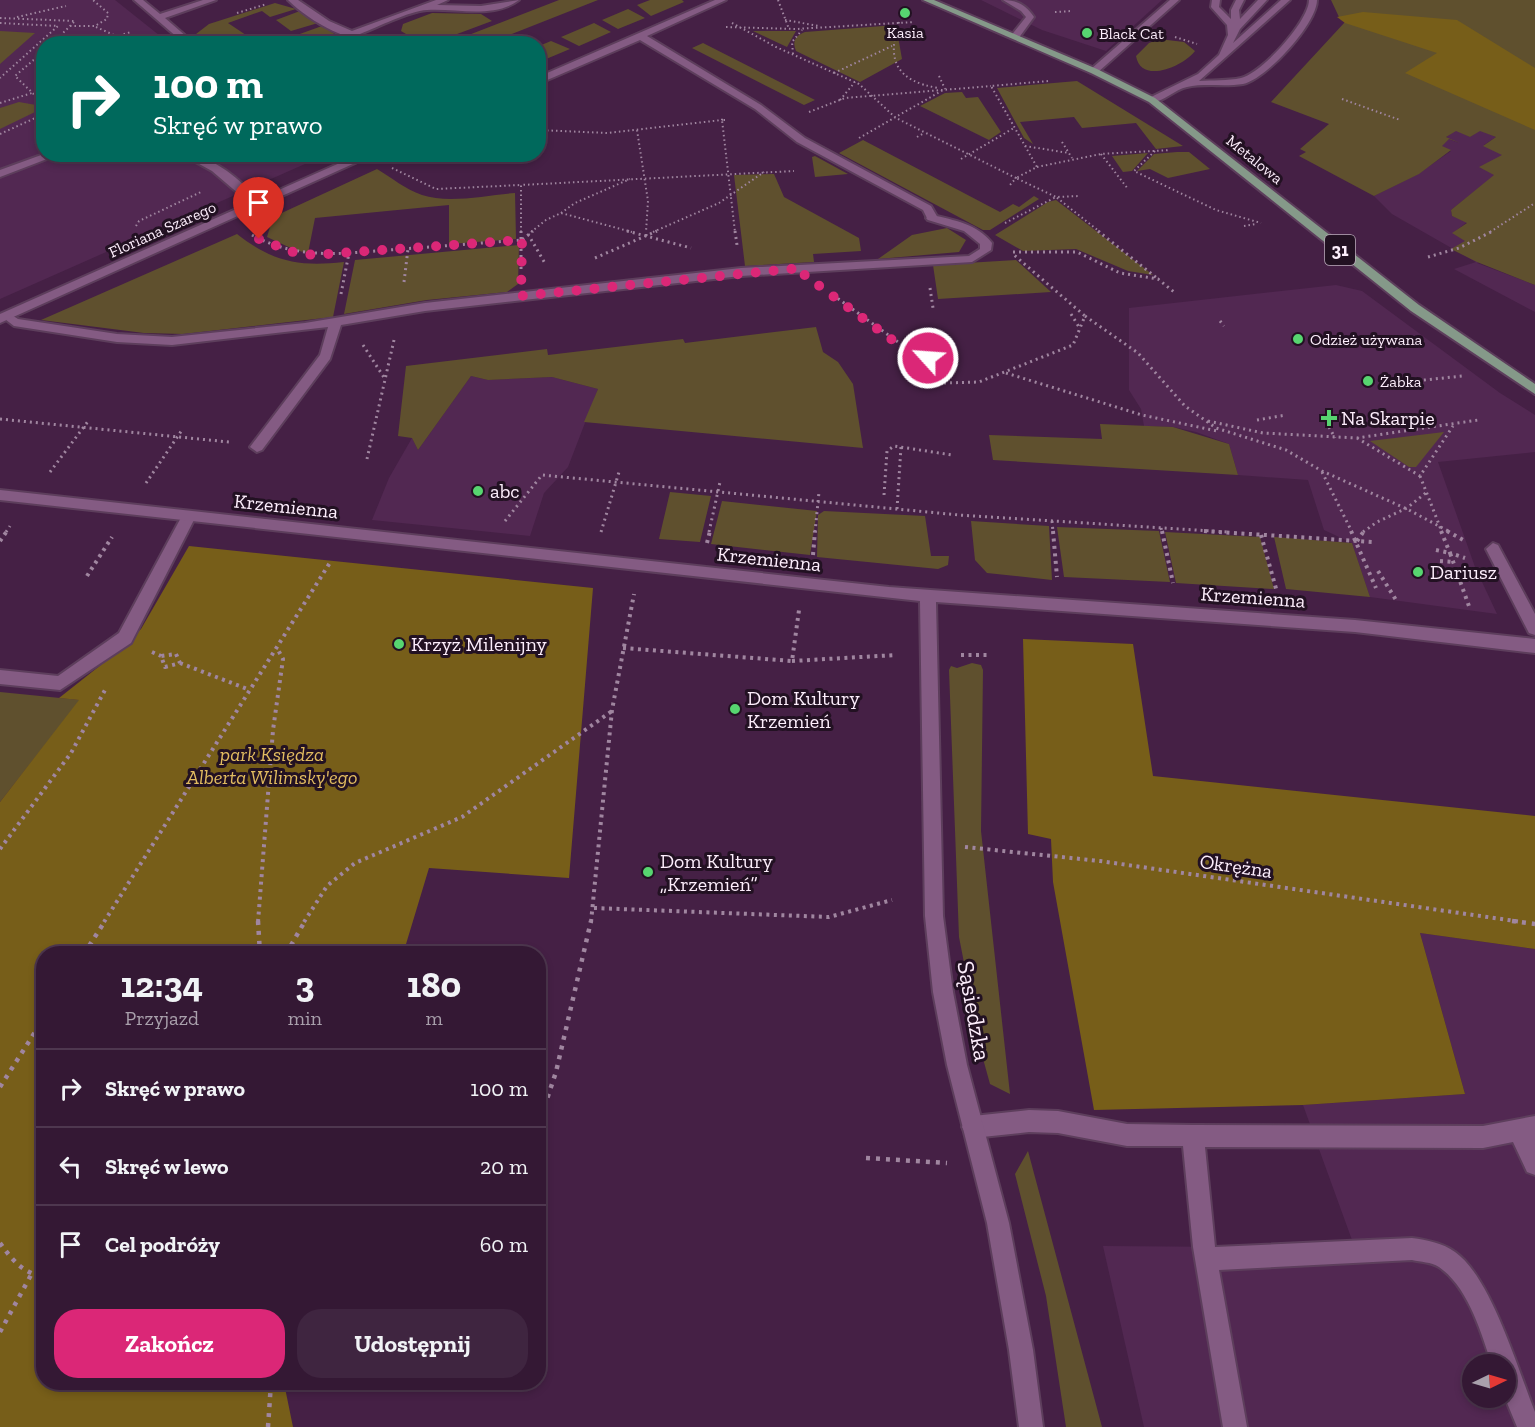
<!DOCTYPE html>
<html lang="pl">
<meta charset="utf-8">
<style>
:root{--surface:#341834;--page:#3f2540;--text:#f1f3f6;--muted:#a9a0ac;--line:#4e374f;--accent:#db2777}
body{margin:0;font-family:"Zilla Slab",serif;background:var(--page);color:var(--text);height:100vh;display:flex;flex-direction:column;font-size:22px;white-space:nowrap}
*{box-sizing:border-box;margin:0}
p{font-size:20px;color:var(--muted)}
.icon{flex:none;width:33px;height:33px;fill:none;stroke:currentColor;stroke-width:2;stroke-linecap:round;stroke-linejoin:round}
.map{position:relative;flex:1;overflow:hidden}
.side{position:absolute;left:36px;top:946px;width:510px;height:444px;display:flex;flex-direction:column;background:var(--surface);border-radius:24px;box-shadow:0 3px 9px #0003,0 0 0 2px var(--line)}
.side>*{flex:none}
.banner{position:absolute;left:36px;top:36px;width:510px;height:126px;border-radius:24px;box-shadow:0 3px 9px #0003,0 0 0 2px var(--line);background:#00695c;color:#fff;overflow:hidden}
.needle{width:39px;rotate:85deg}
.buttons{position:absolute;left:1462px;top:1354px;display:grid;gap:12px}
.buttons a{display:grid;place-items:center;width:54px;height:54px;border-radius:50%;background:var(--surface);box-shadow:0 3px 9px #0003,0 0 0 2px var(--line);font-size:30px}
.pin{position:absolute;display:grid;place-items:center;width:51px;height:51px;color:#fff;margin:-62px -26px;border-radius:50% 50% 50% 0;rotate:-45deg;box-shadow:0 0 6px #0007}
.pin .icon{rotate:45deg}
.me{position:absolute;width:66px;margin:-33px;rotate:296deg;stroke-linejoin:round;filter:drop-shadow(0 0 4px #0008)}
.turn{display:flex;align-items:center;gap:21px;height:126px;padding:0 18px;font-size:27px}
.turn .icon{width:78px;height:78px;stroke-width:2.5}
.turn b{display:block;font-size:42px;line-height:51px}
.eta{display:flex;justify-content:space-evenly;align-items:center;height:102px;text-align:center}
.eta b{font-size:36px;font-weight:700;line-height:42px}
.primary-button{display:flex;gap:12px;margin-top:auto;padding:12px 18px}
.primary-button a{flex:1;height:69px;border-radius:24px;background:var(--accent);color:#fff;font-size:24px;font-weight:700;line-height:69px;text-align:center}
.primary-button a+a{background:var(--page);color:var(--text)}
ul{padding:0;list-style:none}
li{display:flex;align-items:center;gap:18px;height:78px;padding:0 18px;border-top:2px solid var(--line)}
li div{flex:1}
li b{display:block;font-size:22px}
li em{font-style:normal}
.map>svg:first-child{display:block}
</style>
<div class="map">
<svg width="1535" height="1427" viewBox="0 0 1535 1427">
<rect width="100%" height="100%" fill="#452045"/>
<path fill="#522852" fill-rule="evenodd" d="M0,0H115L169,43L44,44V154H307L314,160L0,299Z
M981,0H1162L1106,51L1042,30Z
M1456,130L1470,137L1480,130L1496,137L1484,145L1503,155L1495,175L1451,210L1452,216L1467,222L1453,233L1490,254L1477,263L1535,285V312L1454,269L1476,262L1392,214L1374,196L1418,174L1451,151L1441,146L1449,139L1459,143L1446,137Z
M1336,285L1362,291L1500,393L1535,415V452L1438,462L1475,567L1497,614L1370,597L1352,543L1324,530L1308,480L1238,475L1229,444L1196,432L1173,427L1144,426L1141,409L1129,390V308Z
M471,376L488,380L552,377L598,389L568,467L544,493L530,536L372,520L389,478L412,438L418,450Z
M1420,933L1535,949V1427H1144L1103,1246L1233,1247L1352,1240L1303,1105L1465,1094ZM1473,1365H1506V1398H1473Z"/>
<path fill="#5f502e" d="M559,0H598L489,43H448Z
M650,0H682L684,2L651,16L637,5Z
M1331,0H1535V285L1477,262L1451,249L1465,241L1452,233L1467,223L1452,216L1451,210L1494,175L1479,167L1502,155L1483,146L1496,137L1480,131L1470,137L1456,131L1446,137L1460,143L1449,139L1442,146L1451,150L1419,174L1374,196L1299,156L1306,152L1300,149L1329,124L1271,102L1345,22L1339,17Z
M275,3L296,9L270,17L262,11L228,23L258,43H208L196,34L209,24Z
M628,9L645,18L618,29L602,20Z
M300,11L318,23L291,31L276,20Z
M432,13L481,14L492,21L433,43H421L401,31L403,24Z
M594,23L611,32L579,46L561,37Z
M896,25L902,59L860,82L796,51C792,41 795,36 805,32Z
M322,26L341,38C323,45 313,46 297,35Z
M0,31L35,33L0,64Z
M753,31H796L787,47Z
M1159,39L1184,42L1195,51C1184,66 1141,85 1136,56L1149,43Z
M551,41L570,49L539,62V46Z
M703,43L815,100L804,105L692,48Z
M1077,81L1183,146L1156,149L1136,123L1082,128L1074,117L1020,122L1033,144L1024,138L997,88Z
M962,92L966,98L978,97L1001,132L989,140L920,106L945,93Z
M19,102L36,105L35,112L0,129V108Z
M863,140L1000,212L1013,204L1019,207L1034,196L1039,199L990,230H983L839,153Z
M1177,152H1189L1210,169L1168,178L1150,169L1137,171L1154,154Z
M1148,153L1132,171L1123,172L1112,156Z
M815,156L848,174L815,177L812,157Z
M377,169C392,178 405,189 422,195C449,204 487,195 515,193L516,239L449,244V205L315,218L308,253L295,250L267,237L273,217Z
M774,174L784,197L859,238L861,251L813,254L814,262L745,266L734,175Z
M1056,200L1153,275L1128,271L1076,249L1023,251L995,235L1048,202Z
M947,228L966,240L959,252L878,259L912,235Z
M237,234C273,262 299,267 344,262L333,317L183,334L144,333L41,320Z
M519,245L518,284L507,292L427,300L344,314L355,260Z
M1016,260L1051,292L938,299L933,265Z
M816,327L823,352L838,362L853,384L863,448L584,422L598,389L552,377L488,380L471,376L418,450L412,438L398,436L406,366L547,349L548,355L683,339L685,343Z
M1100,424L1173,427L1229,444L1238,475L993,460L989,435L1102,439Z
M1444,432L1416,467H1409L1370,441Z
M670,492L711,496L700,542L659,539Z
M722,501L817,511L810,555L711,544Z
M824,511L925,516L931,556H949L948,565L938,569L817,557L818,515Z
M971,521L1049,526L1052,580L987,573L975,560Z
M1057,527L1159,531L1170,582L1064,577Z
M1165,532L1260,537L1274,589L1176,583Z
M1274,537L1352,543L1370,597L1286,589Z
M972,663L981,665L983,670L981,831L1010,1094L990,1084L982,1055L959,937L949,670L951,666L957,668Z
M0,692L80,700L0,802Z
M1028,1151L1102,1427H1066L1046,1296L1015,1174Z"/>
<path fill="#775e19" d="M1363,12L1457,20L1535,68V130L1405,73L1437,53L1345,23L1337,17Z
M189,546L593,588L569,878L429,868L403,954H44V1383H284L293,1427H0V802L79,700L59,698L116,653L141,629Z
M1023,639L1133,644L1153,776L1535,816V949L1420,933L1465,1094L1303,1105L1094,1110L1053,882L1051,839L1028,834Z"/>
<g fill="none" stroke-linecap="round" stroke-linejoin="round">
<g stroke="#5d3e5c" stroke-width="4">
<path id="service" d="M1003,0C1017,0 1026,5 1034,17L1018,39L1010,37L1026,17L1021,11Z
M1170,0H1179L1097,73H1091V69Z
M1212,0H1220L1219,7L1231,19V10L1236,0H1244L1239,10L1240,19L1258,0H1267L1240,29L1233,43L1281,0H1290L1199,81C1212,80 1228,81 1241,78C1262,73 1309,21 1309,0H1317C1317,24 1266,79 1243,84C1225,87 1204,83 1187,87C1174,89 1163,104 1149,102V98L1198,74L1219,55L1228,35L1227,25L1211,7Z
M44,154H60L0,177V170Z
M181,154C213,154 242,181 262,204L253,206L212,171Z
M932,215C954,220 977,224 992,243L991,250L972,262L741,276L425,311L341,325L330,359L262,450L257,452L250,447L320,355L328,327L172,345L117,342L14,326L1,316L7,312L18,319L117,334L172,337L305,323L425,303L741,268L969,256L980,249V244L964,231L928,220L926,218Z
M189,511L196,516L131,643L60,690L0,684V670L58,676L119,633L184,512Z
M1493,543L1498,545L1535,614V635L1529,633L1486,549Z
M1029,1110L1058,1111L1127,1124L1193,1125L1483,1126L1535,1116V1175L1527,1172L1513,1142L1483,1148L1205,1147L1215,1247L1412,1238C1427,1240 1443,1243 1455,1252C1491,1277 1518,1370 1535,1412V1427H1517L1505,1398L1506,1365H1492C1481,1333 1469,1288 1439,1267C1431,1262 1421,1262 1412,1260L1219,1270L1247,1427H1223L1193,1247L1183,1146H1127L1058,1133L1029,1132L973,1138L966,1134L962,1127L966,1120L973,1116Z"/>
</g>
<g stroke="#5d3e5c" stroke-width="4">
<path id="minor" d="M134,0H143L160,14L203,0H216L165,18L195,44H185Z
M288,0H298L329,21L352,31L436,0H448L437,5L481,6L519,0C494,19 456,8 427,10C409,11 378,27 360,34L385,44C352,44 311,23 288,0Z
M715,0H726L647,36L761,105L805,138L931,206L938,218L936,220H928L923,210L797,142L755,109L640,40L538,84V77Z
M360,154H375L0,323V314Z
M0,490L889,587L1355,620L1535,639V653L1355,632L936,602L943,916L953,992L967,1065L1009,1223L1033,1350L1043,1427H1019L1009,1350L987,1223L947,1065L933,992L925,916L920,601L0,500Z"/>
</g>
<g stroke="#5d3e5c" stroke-width="4">
<path id="primary" d="M923,0H934L1097,69L1155,98L1419,305L1535,384V394L1411,311L1149,102L1091,73Z"/>
</g>
<path stroke="#a086a0" stroke-width="2" stroke-dasharray="1.5 3" stroke-linecap="butt" d="M778,0L789,29
M1055,12L1072,11
M237,13L267,4
M17,17L66,6
M0,18L75,21L52,44
M785,20L819,26
M899,22C886,61 897,81 938,88
M0,23L58,26L0,78
M732,23L776,47L859,84L896,118L1016,178L1010,185
M70,26H95L107,19L108,13L93,0
M96,27L114,35
M726,27L796,29L914,22
M1175,37L1197,44
M89,44L131,32
M44,51L15,76L44,104
M793,54L792,42L802,30
M34,62L44,59
M834,73L892,46
M939,76L945,89
M1048,81L991,86L1037,167L1016,178L1056,197L1080,196
M1342,99L1400,120
M840,100L855,82
M0,103L32,93
M809,112L845,98L991,86
M725,120H722L735,232
M538,130L607,133L722,120V117
M637,130L648,201L646,232
M0,134L44,114
M917,137L924,133
M859,138L943,90
M1062,142L1072,158
M1025,146L1069,153
M1155,151L1134,171L1216,210L1261,223
M1101,154L1128,189
M961,159L1014,128
M1037,167L1101,154L1170,150
M392,168L436,189L521,185
M561,213L575,203L630,179
M1005,223L1056,197L1100,232
M136,226L139,221L201,192
M1244,226L1256,224
M521,232V185L794,171
M531,232L546,220L561,213L632,232
M653,232L719,203L764,172
M1490,232L1535,203"/>
<path stroke="#a086a0" stroke-width="3" stroke-dasharray="2 4" stroke-linecap="butt" d="M521,231V269
M627,231L691,248
M735,231L737,245
M1098,231L1158,279
M528,234L546,265
M252,235C283,252 314,255 349,253
M646,236V231
M1013,252H1077L1120,273L1158,279L1174,292
M1428,257L1459,248L1493,231
M595,258L657,231
M404,282L408,249
M930,288L933,308
M341,294L349,253L522,240L533,231
M833,295L898,342L941,363
M1071,314L1079,327
M1085,316L1138,353L1185,406L1216,428L1286,450L1322,471L1407,509L1450,532
M1220,321L1224,326
M363,345L385,379
M1006,373L1142,415L1217,431
M1406,382L1462,376
M944,383L979,382L1073,345L1085,316L1014,255
M0,419L229,442
M1257,420L1286,415
M1208,421L1263,433L1357,438L1478,420
M1329,427L1335,438
M1357,438L1420,476L1453,426
M367,459L394,340
M50,472L89,420
M1322,472L1352,532
M1420,476L1442,532
M146,483L182,430
M884,495L887,451L894,446L952,455
M897,509L901,447
M505,521L542,475L959,515L1227,532
M1052,521L1053,532
M1161,528L1162,532
M6,532L10,526
M601,532L619,472
M709,532L720,482
M815,532L819,492
M1363,532L1377,522L1407,508L1427,492"/>
<path stroke="#a086a0" stroke-width="4" stroke-dasharray="3 4.5" stroke-linecap="butt" d="M1053,531L1057,577
M1162,531L1173,583
M1204,531L1373,542
M1351,531L1376,588
M1441,531L1450,553L1465,558
M1447,531L1465,541
M1261,535L1277,592
M0,541L7,531
M1357,541L1364,531
M707,543L710,531
M1436,550L1450,553L1470,609
M813,555L815,531
M1440,561L1454,562
M1378,571L1396,600
M87,576L112,537
M623,648L792,661L799,610
M152,652L161,656
M176,654L180,663L165,667L161,656Z
M961,655H990
M792,661L896,655
M180,663L250,690
M965,847L1100,861L1522,922
M0,849L71,753L105,690
M594,908L829,917L892,900
M104,922L331,561
M258,922L273,730L283,659L277,648
M304,922L327,886L355,863L462,817L612,711
M591,922L612,710L634,594"/>
<path stroke="#a086a0" stroke-width="4.5" stroke-dasharray="4 6" stroke-linecap="butt" d="M258,921L260,954
M1512,921L1535,924
M260,947L272,950L287,948
M84,954L105,921
M286,954L305,921
M0,1087L44,1018
M538,1126L556,1072L591,921
M866,1158L947,1163
M0,1243C12,1260 23,1273 44,1277
M0,1332L31,1275
M268,1427L271,1383"/>
<use href="#service" fill="#845b83" fill-rule="evenodd"/>
<use href="#minor" fill="#845b83" fill-rule="evenodd"/>
<use href="#primary" fill="#859989" fill-rule="evenodd"/>
</g>
<g fill="none" stroke-linecap="round" stroke-linejoin="round">
<path stroke="#db2777" stroke-width="10" stroke-dasharray="0 18" d="M259,239L293,252L313,255L522,240L521,296L801,268L802,273L895,342L928,358"/>
</g>
<g fill="#57d570" stroke="#212" stroke-width="2">
<circle cx="905" cy="13" r="6"/>
<circle cx="1087" cy="33" r="6"/>
<circle cx="1298" cy="339" r="6"/>
<circle cx="1368" cy="381" r="6"/>
<path d="M1326 409h6v6h6v6h-6v6h-6v-6h-6v-6h6z"/>
<circle cx="478" cy="491" r="6"/>
<circle cx="1418" cy="572" r="6"/>
<circle cx="399" cy="644" r="6"/>
<circle cx="735" cy="709" r="6"/>
<circle cx="648" cy="872" r="6"/>
</g>
<g text-anchor="middle" stroke-width="6" stroke-linejoin="round" paint-order="stroke">
<g font-size="16" fill="#fdeefc" stroke="#212" text-anchor="start">
<text x="905" y="38" text-anchor="middle">Kasia</text>
<text x="1099" y="39">Black Cat</text>
<text x="1310" y="345">Odzież używana</text>
<text x="1380" y="387">Żabka</text>
</g>
<g font-size="16" fill="#fdeefc" stroke="#212">
<text transform="translate(1255 159) rotate(39)" y="6">Metalowa</text>
<text transform="translate(162 229) rotate(-24)" y="6">Floriana Szarego</text>
</g>
<rect fill="#212" stroke="#bbacbb" stroke-width="1.5" x="1325" y="235" width="30" height="30" rx="4.5"/>
<g font-size="18" font-weight="bold" fill="#fdeefc">
<text x="1340" y="256">31</text>
</g>
<g font-size="20" fill="#fdeefc" stroke="#212" text-anchor="start">
<text x="1341" y="425">Na Skarpie</text>
<text x="490" y="498">abc</text>
<text x="1430" y="579">Dariusz</text>
<text x="411" y="651">Krzyż Milenijny</text>
<text x="747" y="705">Dom Kultury<tspan x="747" dy="23">Krzemień</tspan></text>
<text x="660" y="868">Dom Kultury<tspan x="660" dy="23">„Krzemień”</tspan></text>
</g>
<g font-size="20" fill="#fdeefc" stroke="#212">
<text transform="translate(286 506) rotate(6)" y="7">Krzemienna</text>
<text transform="translate(769 559) rotate(6)" y="7">Krzemienna</text>
<text transform="translate(1253 597) rotate(4)" y="7">Krzemienna</text>
<text transform="translate(1236 866) rotate(8)" y="7">Okrężna</text>
</g>
<g font-size="20" font-style="italic" fill="#e2bc60" stroke="#212">
<text x="272" y="761">park Księdza<tspan x="272" dy="23">Alberta Wilimsky'ego</tspan></text>
</g>
<g font-size="24" fill="#fdeefc" stroke="#212">
<text transform="translate(974 1011) rotate(80)" y="8">Sąsiedzka</text>
</g>
</g>
</svg>
<div class="buttons">
<a><svg class="needle" viewBox="-14 -14 28 28"><path d="M0-13l5 13h-10z" fill="#e53935"/><path d="M0 13l5-13h-10z" fill="#a9a0ac"/></svg></a>
</div>
<div class="pin" style="left:259px;top:239px;background:#d93025"><svg class="icon" aria-label="arrive" viewBox="0 0 24 24"><path d="M6 21V4h12l-3 4 3 4H6"/></svg></div>
<svg class="me" style="left:928px;top:358px" viewBox="-20 -20 40 40"><circle r="17" fill="#db2777" stroke="#fff" stroke-width="3"/><path d="M0-11L8 9 0 5-8 9z" fill="#fff"/></svg>
<div class="banner">
<div class="turn"><svg class="icon" aria-label="right" viewBox="0 0 24 24"><path d="M7 20v-9h11M14 6l5 5-5 5"/></svg><div><b>100 m</b>Skręć w prawo</div></div>
</div>
<section class="side">
<div class="eta">
<div><b>12:34</b><p>Przyjazd</p></div>
<div><b>3</b><p>min</p></div>
<div><b>180</b><p>m</p></div>
</div>
<ul>
<li><svg class="icon" aria-label="right" viewBox="0 0 24 24"><path d="M7 20v-9h11M14 6l5 5-5 5"/></svg><div><b>Skręć w prawo</b></div><em>100 m</em></li>
<li><svg class="icon" aria-label="left" viewBox="0 0 24 24"><path d="M17 20v-9H6M10 6l-5 5 5 5"/></svg><div><b>Skręć w lewo</b></div><em>20 m</em></li>
<li><svg class="icon" aria-label="arrive" viewBox="0 0 24 24"><path d="M6 21V4h12l-3 4 3 4H6"/></svg><div><b>Cel podróży</b></div><em>60 m</em></li>
</ul>
<div class="primary-button"><a>Zakończ</a><a>Udostępnij</a></div>
</section>
</div>
